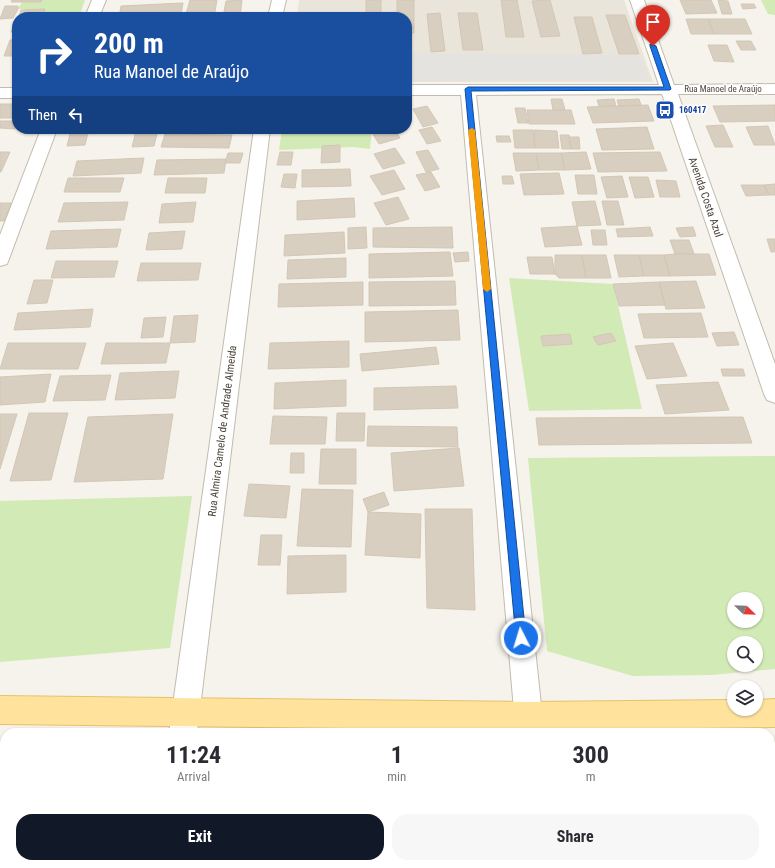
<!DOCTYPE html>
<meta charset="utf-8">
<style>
:root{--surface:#fff;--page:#f7f7f7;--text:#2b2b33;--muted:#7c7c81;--accent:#111827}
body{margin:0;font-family:"Roboto Condensed",sans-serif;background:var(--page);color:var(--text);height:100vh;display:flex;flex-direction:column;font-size:15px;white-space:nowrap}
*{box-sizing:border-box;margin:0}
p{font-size:13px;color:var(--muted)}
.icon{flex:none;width:22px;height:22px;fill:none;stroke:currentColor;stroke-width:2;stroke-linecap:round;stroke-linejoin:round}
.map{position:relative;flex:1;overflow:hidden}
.sheet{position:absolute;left:0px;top:728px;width:775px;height:140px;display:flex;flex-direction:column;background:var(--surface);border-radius:16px 16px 0 0;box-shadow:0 1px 3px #0004}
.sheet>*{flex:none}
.top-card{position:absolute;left:12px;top:12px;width:400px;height:122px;border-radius:16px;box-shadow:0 1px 3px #0004;background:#1a4fa0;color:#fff;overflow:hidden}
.needle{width:26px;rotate:113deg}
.controls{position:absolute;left:727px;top:592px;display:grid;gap:8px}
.controls a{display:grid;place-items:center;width:36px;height:36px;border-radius:50%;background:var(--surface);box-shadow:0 1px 3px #0004;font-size:20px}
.pin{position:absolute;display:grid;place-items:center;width:34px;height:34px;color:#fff;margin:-41px -17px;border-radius:50% 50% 50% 0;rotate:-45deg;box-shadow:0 0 4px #0007}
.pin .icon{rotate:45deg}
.me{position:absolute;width:44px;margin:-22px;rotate:355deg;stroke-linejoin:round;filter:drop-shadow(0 0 3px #0008)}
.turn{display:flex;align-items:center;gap:14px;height:84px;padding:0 16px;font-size:18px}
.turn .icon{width:52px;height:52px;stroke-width:2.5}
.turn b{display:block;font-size:28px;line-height:34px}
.then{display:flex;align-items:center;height:38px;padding:0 16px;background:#0003;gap:8px;font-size:15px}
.eta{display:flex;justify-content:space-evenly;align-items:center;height:68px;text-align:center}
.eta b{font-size:24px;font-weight:700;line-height:28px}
.primary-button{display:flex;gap:8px;margin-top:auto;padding:8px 16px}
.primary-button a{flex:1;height:46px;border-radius:16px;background:var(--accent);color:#fff;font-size:16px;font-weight:700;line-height:46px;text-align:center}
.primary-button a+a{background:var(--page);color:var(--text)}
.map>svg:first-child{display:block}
</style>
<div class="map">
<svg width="775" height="868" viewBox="0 0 775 868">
<rect width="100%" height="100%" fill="#f6f3ec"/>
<path fill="#eae5da" d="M299,0H624L653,82H407V17H297Z"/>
<path fill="#d2eab5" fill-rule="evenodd" d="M42,0H85L79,17H42L44,9H18L22,2H41Z
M758,0H775V15L768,14L761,0Z
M282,129H372L370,149L353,147L279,150Z
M509,278L613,284L642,409L529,411Z
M775,456V669L712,675L633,676L547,651L528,458ZM734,599H756V621H734ZM734,643H756V665H734Z
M192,496L170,648L0,662V501Z
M770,739H775V868H596L595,863H770Z"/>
<path fill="#e5e3e0" d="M407,53L639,55L649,79L407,81Z"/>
<path fill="#d8cfc1" stroke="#d3c7b4" d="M12,0H42L41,2H11Z
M190,0H217L214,17H185Z
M242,0L240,17H223L226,1Z
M366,0H381V17H366Z
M397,0H414V33H407V17H397Z
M501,0H517L524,37H506Z
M550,0L560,36L541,37L532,1Z
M680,0H711L717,13L686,14Z
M718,0L728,1L732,14H722Z
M183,3L181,14L119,17L121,6Z
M741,4H754L756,8L743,9Z
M5,6H18V9L13,18L0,19Z
M45,9L42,17H19L21,10Z
M440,13L445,51L431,52L427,14Z
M458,13H477L483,50H463Z
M332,14H348V17H332Z
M606,15H625L639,54H619Z
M574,17H592L602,53L583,54Z
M686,19H708L714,34H691Z
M708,19H745L752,34H714Z
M16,20L17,32H11Z
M17,39V56H4L10,40Z
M736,41H751L756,50H741Z
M708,45H727L734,62L714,61Z
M551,99H562L565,110H553Z
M614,99L616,106H599L597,100Z
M639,99L641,105L619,106L617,100Z
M0,104H17V118H0Z
M648,105L654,121L593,123L587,107Z
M775,105V121L720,122L713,106Z
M427,106L438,123L423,127L413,109Z
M515,108H525L528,123H518Z
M527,110H571L575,124H529Z
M0,121H17V125L15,129L0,128Z
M723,125L733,147H715L706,126Z
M768,126L775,145H754L746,127Z
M432,127L441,141L427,144L419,130Z
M647,127L654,149L602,150L596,129Z
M89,129L85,145L67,146L71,130Z
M379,129H394L400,138L379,144L371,131Z
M158,130L154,146L132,147L136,131Z
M513,130H533L535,148H515Z
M534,130L557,131L559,148H535Z
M165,134L232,135L229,148L161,147Z
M560,135H569L571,149H562Z
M496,136H509L511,142H497Z
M569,137H579L580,149H571Z
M340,145V162L321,163L322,146Z
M395,148L405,163L383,169L374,154Z
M428,150L439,169L426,172L416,152Z
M0,152H10L1,172H0Z
M280,152H293L291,165H277Z
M586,152L591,169L565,170L561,153Z
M660,152L667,171L598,172L593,153Z
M228,153H243L240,163H225Z
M513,153H536L539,170L516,171Z
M536,153H561L565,170H539Z
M144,158L141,173L73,176L77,161Z
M226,159L224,173L154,175L157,160Z
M350,169L351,186L302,187V170Z
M394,170L405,189L382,195L370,176Z
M431,172L440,187L425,191L416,175Z
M559,173L564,194L524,195L520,174Z
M284,174H297L295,188L281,187Z
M575,175H594L597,194H578Z
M502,176H512L514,184H503Z
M622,176L628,197L607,198L601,177Z
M629,177H648L654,197L635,198Z
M68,178H124L120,192H64Z
M168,178H207L205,193H165Z
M656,180L676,181L680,197H660Z
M775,184V195H769L764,185Z
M741,185H764L769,195L746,196Z
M398,197L409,219L386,225L374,203Z
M354,198L355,217L297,220V201Z
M595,201L601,225L577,226L572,202Z
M602,201H618L624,225H607Z
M128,202L124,220L58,222L64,203Z
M196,202L193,222L159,223L162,204Z
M0,203H11L4,221H0Z
M577,226L582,245L545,247L541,228Z
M366,227L367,248L348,249V228Z
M452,227L453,248L373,247V228Z
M650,227L653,236L618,237L616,229Z
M693,227L696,236L680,237L676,228Z
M121,229L117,247L46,249L51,231Z
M591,230H605L607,245H593Z
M185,231L182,249L146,250L149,233Z
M344,232L345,253L284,256L285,235Z
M767,239H775V252H771Z
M670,240H689L694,254H675Z
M450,252L453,276L369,278V254Z
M468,252L469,261L455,262L453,253Z
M675,254H709L716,275L670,276L664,255Z
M555,255H582L586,278H559L555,274Z
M582,255H606L611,278H586Z
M614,255H639L644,276L619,277Z
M639,255H664L670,276H644Z
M527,257H552L555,274H530Z
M346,258V277L287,279L288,260Z
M56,261H118L114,277L51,278Z
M141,263H201L198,280L137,281Z
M34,280H53L47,303L27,304Z
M455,281L456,305L369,306V282Z
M696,281L705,308L666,309L659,282Z
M363,282V305L278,307L279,284Z
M659,282L665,305L619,306L613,284Z
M93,309L90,327L14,330L18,313Z
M458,310L460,340L365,342V312Z
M701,313L708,337L644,338L638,314Z
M198,315L195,342L170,343L174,316Z
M166,317L163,337L141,338L144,318Z
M734,332L739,345L717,346L712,333Z
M611,333L616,341L598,345L593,337Z
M570,334L572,344L543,346L541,336Z
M349,341V367L268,369L270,343Z
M8,343H86L78,369H0Z
M106,343H170L166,363L101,364Z
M673,343L687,376L647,379L635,346Z
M436,347L439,364L362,371L360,354Z
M721,369H743L745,376H723Z
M179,371L175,398L115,400L120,373Z
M51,374L45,402L0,405V377Z
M111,375L105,400L53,401L60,376Z
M346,380V406L274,409L275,383Z
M718,382L729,410L665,414L656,385Z
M456,386L458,408L374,410V388Z
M29,413H68L51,480L10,481Z
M337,413H365L364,441H336Z
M0,414H17L0,469Z
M173,414L163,479L74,482L88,417Z
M273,416L327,417L325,444H270Z
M743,417L752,443L539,445L536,418Z
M368,426L457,427L458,447L367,446Z
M459,448L464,486L394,491L391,453Z
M321,449H356V484H319Z
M291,453H304V473H290Z
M249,484L290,486L286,518L244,516Z
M302,489L353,490L351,547L297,546Z
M384,492L389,505L368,512L363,499Z
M425,509H472L475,610L427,608Z
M368,512L421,514L420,558L365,555Z
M261,535H282L280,565H258Z
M346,555V592L287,594L288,556Z
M5,781V805H0V801Z
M0,816H5V863H60L59,868H0Z
M224,863H278V868H223Z
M518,863H536L537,868H519Z
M602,863H614V868H602Z"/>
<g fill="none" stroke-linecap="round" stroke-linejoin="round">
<g stroke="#c2bbae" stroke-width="2">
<path id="minor" d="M92,0H106L99,17H85Z
M272,0H286L282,17H268Z
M630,0H644L674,85L775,84V94H678L775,364V403L767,400L764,394L662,94L476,95L544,733H516L461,95H407V85H659Z
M0,88H17V98H0Z
M41,129H57L9,259L7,264L0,266V235Z
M254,129H270L197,733H169Z
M154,863H184L183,868H153Z
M527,863H557L558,868H528Z"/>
</g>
<g stroke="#e6c16a" stroke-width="2">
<path id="major" d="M0,696L529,702L734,700V709H756V700L775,699V727L529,730L0,724Z"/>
</g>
<use href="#minor" fill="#fff" fill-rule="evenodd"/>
<use href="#major" fill="#ffe39c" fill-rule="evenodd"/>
</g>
<path fill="#1a73e8" stroke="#114b97" d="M650,44L656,46L671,89L670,90L471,91L526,638L525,641L521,643L517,641L516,638L465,89L468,87H664L650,46Z"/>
<path fill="#f59e0b" d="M472,128L475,130L491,289L487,292L483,289L468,130Z"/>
<defs>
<g id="bus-square" transform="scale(1)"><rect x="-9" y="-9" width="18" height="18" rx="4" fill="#1a4fb4" stroke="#fff"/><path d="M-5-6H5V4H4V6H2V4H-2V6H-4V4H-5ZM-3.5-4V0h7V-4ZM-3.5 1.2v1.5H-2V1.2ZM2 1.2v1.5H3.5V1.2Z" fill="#fff"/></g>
</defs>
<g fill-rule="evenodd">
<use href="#bus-square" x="665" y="110"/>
</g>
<g text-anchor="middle" stroke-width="3" stroke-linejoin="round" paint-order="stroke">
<g font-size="9" fill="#4b4439" stroke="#fff">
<text x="723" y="92">Rua Manoel de Araújo</text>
</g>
<g font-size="9" font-weight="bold" fill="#164399" stroke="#fff" text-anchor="start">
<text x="679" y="113">160417</text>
</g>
<g font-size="11" fill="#4b4439" stroke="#fff">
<text transform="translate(706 197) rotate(71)" y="4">Avenida Costa Azul</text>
<text transform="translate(222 431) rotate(-83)" y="4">Rua Almira Camelo de Andrade Almeida</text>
</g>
</g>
</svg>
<div class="controls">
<a><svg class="needle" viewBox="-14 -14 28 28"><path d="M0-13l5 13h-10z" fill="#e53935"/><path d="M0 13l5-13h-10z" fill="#7c7c81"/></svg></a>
<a><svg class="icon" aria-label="search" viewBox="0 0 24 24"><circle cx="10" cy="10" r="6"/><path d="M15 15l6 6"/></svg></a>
<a><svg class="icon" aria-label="layers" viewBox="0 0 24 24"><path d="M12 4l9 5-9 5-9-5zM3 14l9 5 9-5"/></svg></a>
</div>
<div class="pin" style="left:653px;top:46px;background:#d93025"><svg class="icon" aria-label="arrive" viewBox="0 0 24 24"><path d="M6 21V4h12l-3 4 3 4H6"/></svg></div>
<svg class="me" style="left:521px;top:638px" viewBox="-20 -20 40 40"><circle r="17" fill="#1a73e8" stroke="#fff" stroke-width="3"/><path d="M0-11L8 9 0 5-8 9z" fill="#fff"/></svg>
<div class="top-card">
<div class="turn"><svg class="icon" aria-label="right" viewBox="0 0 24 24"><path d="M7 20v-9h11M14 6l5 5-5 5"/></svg><div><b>200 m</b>Rua Manoel de Araújo</div></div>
<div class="then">Then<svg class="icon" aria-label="left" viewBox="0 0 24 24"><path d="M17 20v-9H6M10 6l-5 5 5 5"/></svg></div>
</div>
<section class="sheet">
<div class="eta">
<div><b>11:24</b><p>Arrival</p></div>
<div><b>1</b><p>min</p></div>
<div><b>300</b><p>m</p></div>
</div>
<div class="primary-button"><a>Exit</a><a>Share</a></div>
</section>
</div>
